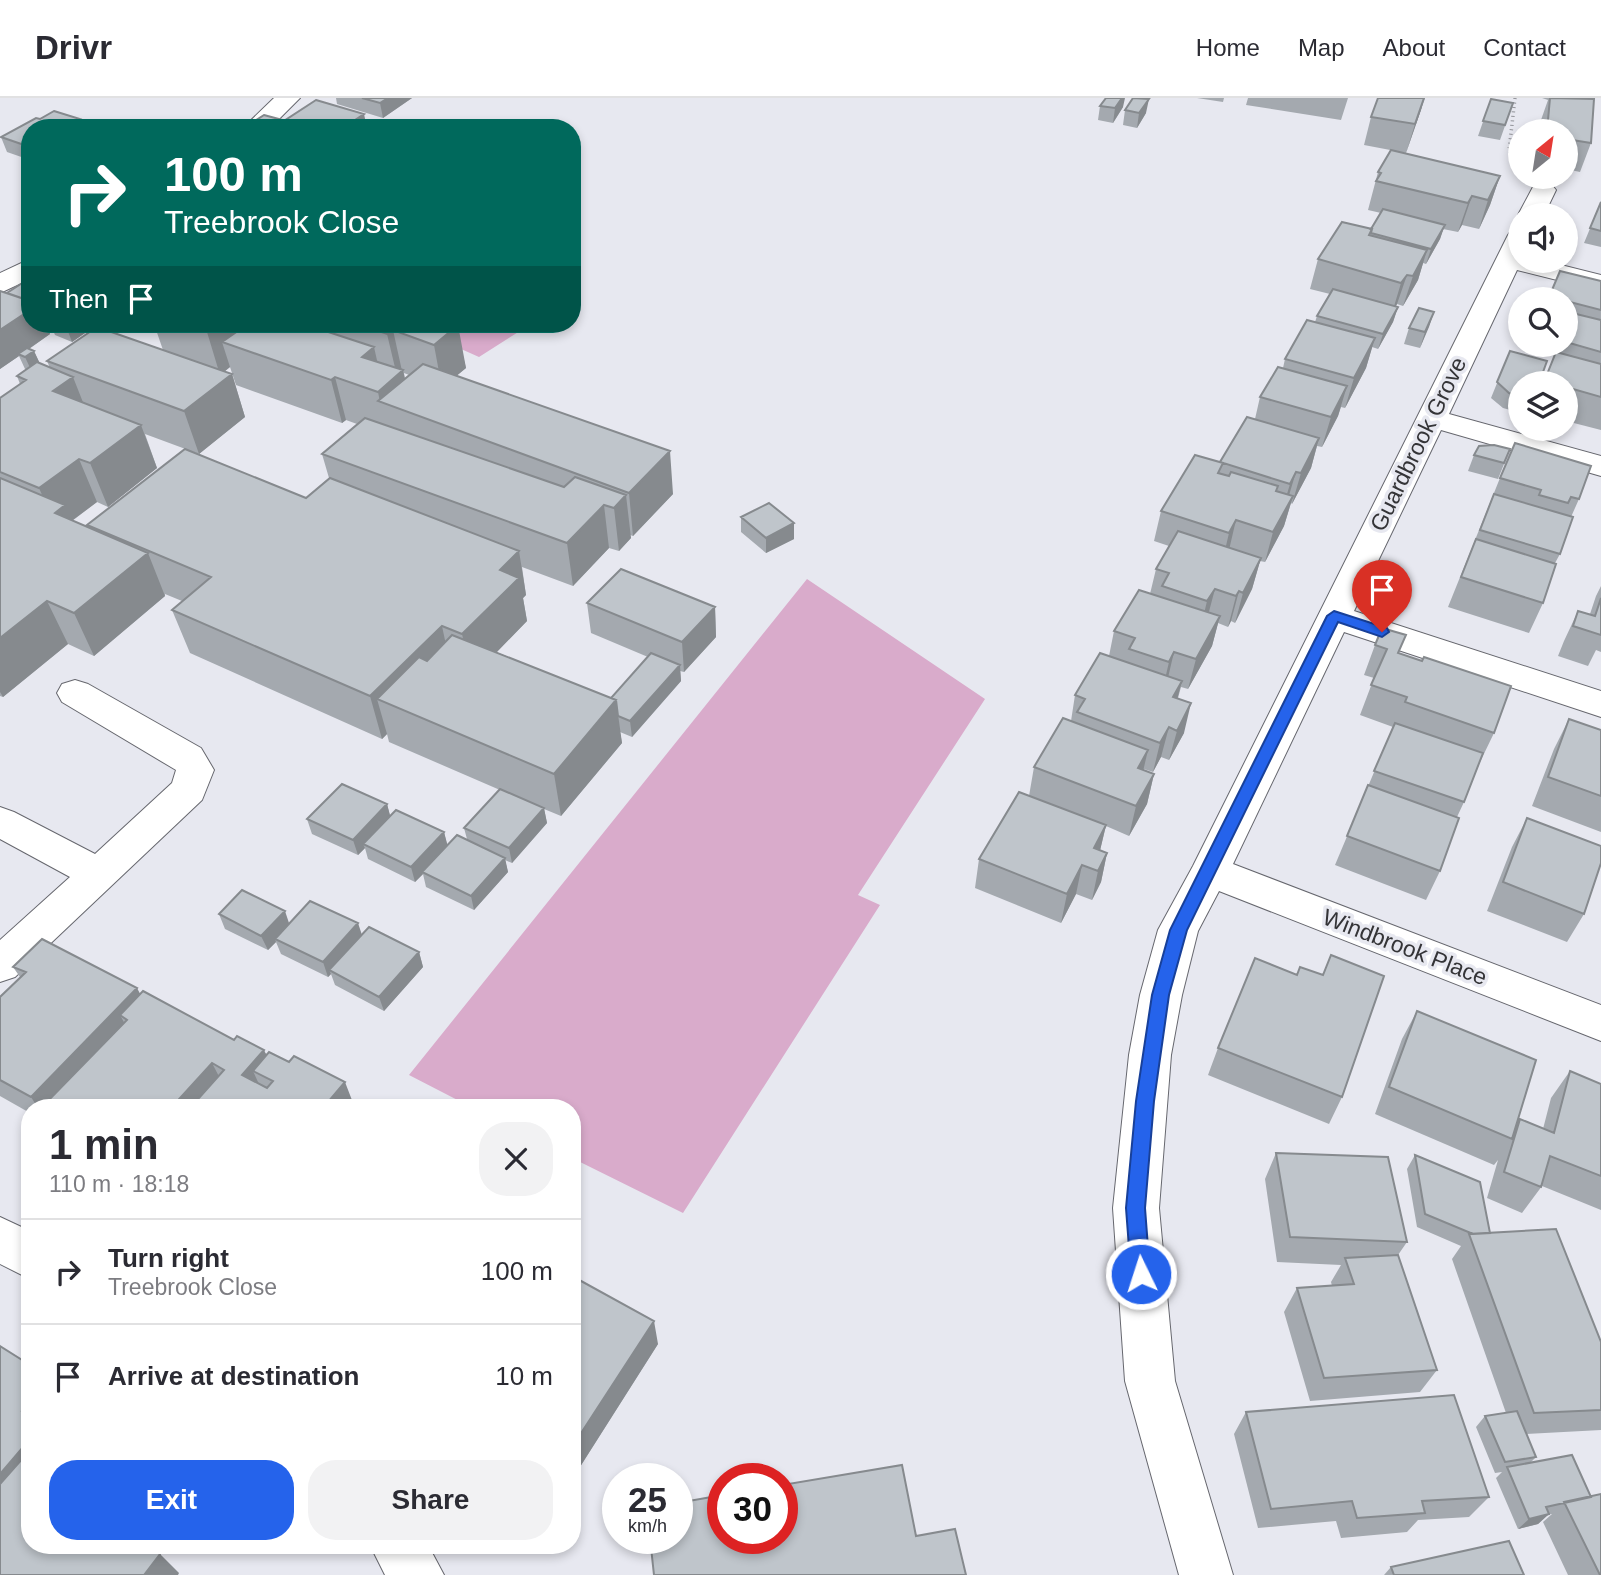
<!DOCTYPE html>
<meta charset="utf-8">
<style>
:root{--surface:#fff;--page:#f2f2f3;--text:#2b2b33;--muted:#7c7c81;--line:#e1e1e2;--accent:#2563eb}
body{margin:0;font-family:Helvetica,sans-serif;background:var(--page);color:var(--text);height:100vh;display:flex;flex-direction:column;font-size:26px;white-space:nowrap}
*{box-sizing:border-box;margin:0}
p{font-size:23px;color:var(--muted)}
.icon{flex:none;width:38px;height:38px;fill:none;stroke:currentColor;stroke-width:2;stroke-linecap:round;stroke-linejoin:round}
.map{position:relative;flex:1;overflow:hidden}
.side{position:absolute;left:21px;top:1001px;width:560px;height:455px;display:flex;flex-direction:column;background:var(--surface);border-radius:28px;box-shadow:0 4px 10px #0003}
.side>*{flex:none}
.top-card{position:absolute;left:21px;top:21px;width:560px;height:214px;border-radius:28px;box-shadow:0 4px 10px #0003;background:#00695c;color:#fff;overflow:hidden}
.needle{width:46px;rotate:30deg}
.controls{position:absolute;left:1508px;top:21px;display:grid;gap:14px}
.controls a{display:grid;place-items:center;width:70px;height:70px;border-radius:50%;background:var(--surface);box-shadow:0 4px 10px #0003;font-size:35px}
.speed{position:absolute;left:602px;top:1365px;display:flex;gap:14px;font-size:35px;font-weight:700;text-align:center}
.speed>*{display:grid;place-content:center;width:91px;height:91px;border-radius:50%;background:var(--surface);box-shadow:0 4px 10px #0003;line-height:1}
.speed small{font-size:18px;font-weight:400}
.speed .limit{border:10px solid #d22;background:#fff;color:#111}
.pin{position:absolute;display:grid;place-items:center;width:60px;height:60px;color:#fff;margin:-72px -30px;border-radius:50% 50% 50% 0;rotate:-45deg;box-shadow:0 0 7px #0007}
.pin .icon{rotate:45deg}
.me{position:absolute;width:77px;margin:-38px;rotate:356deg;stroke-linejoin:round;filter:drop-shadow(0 0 5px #0008)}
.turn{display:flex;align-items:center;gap:24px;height:147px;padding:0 28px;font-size:32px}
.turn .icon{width:91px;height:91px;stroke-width:2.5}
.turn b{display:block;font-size:49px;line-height:60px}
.then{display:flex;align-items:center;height:66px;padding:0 28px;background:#0003;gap:14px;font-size:26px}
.round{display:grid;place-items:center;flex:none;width:74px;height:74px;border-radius:28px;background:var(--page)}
.overview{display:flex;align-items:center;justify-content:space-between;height:119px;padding:0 28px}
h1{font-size:42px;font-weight:700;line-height:52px}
.action{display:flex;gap:14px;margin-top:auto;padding:14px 28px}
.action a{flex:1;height:80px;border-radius:28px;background:var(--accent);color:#fff;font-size:28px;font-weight:700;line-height:80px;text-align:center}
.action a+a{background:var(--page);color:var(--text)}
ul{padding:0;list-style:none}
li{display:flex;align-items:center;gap:21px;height:105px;padding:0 28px;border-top:2px solid var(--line)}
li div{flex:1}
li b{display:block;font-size:26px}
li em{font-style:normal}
header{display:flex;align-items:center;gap:42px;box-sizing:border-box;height:98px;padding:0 35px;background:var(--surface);border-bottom:2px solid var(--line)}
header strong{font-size:33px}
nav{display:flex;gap:38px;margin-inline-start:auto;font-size:24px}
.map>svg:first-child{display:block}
</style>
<header>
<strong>Drivr</strong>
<nav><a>Home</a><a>Map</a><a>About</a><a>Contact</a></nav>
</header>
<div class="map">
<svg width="1601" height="1477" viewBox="0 0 1601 1477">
<rect width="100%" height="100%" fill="#e7e8f0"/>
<path fill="#d9abcb" d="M405,226H531L479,259Z
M807,481L985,601L858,797L880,807L683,1115L572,1060V1010H473L409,977Z"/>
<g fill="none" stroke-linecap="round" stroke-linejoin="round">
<g stroke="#66676e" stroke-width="2">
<path id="minor" d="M274,0H300L270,30H243Z
M1543,84L1552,87L1556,92L1544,117H1521V121L1518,117L1534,87Z
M1521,129V163H1545L1601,177V193L1517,172L1449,316L1601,358V378L1441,332L1354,513L1601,593V619L1344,534L1233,766L1601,907V943L1219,793L1198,833L1182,897L1171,957L1159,1110L1175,1283L1233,1477H1179L1125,1283L1113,1110L1129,957L1140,897L1158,832L1193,768L1508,137L1512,131Z
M30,161V181L0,195V175Z
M75,582L88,586L201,650L214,672L202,702L15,879L0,884V842L70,779L0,741V709L14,714L95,756L172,685L176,672L62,604L57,595L62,586Z
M0,1119L30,1133V1181L0,1166Z
M370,1447H428L444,1477H385Z"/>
</g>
<path stroke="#929399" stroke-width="3.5" stroke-dasharray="1 3.5" stroke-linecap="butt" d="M1515,0L1509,53L1518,63"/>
<use href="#minor" fill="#fff" fill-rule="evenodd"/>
</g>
<path fill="#a4a9af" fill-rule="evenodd" d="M336,0H412L383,20L337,6Z
M1197,0H1224L1223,4Z
M1248,0H1348L1341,22L1246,7Z
M1378,0H1425L1406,55L1364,47L1371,19Z
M1542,0H1590L1591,45L1580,74L1566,71V33H1540L1541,22L1548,2Z
M1491,1L1513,5L1500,42L1478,38Z
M1100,8L1123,9L1113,25L1098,22Z
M1125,12L1146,15L1137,30L1123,27Z
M40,21H80L83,30H30V62L7,54L1,39Z
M1378,74L1500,78L1490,107L1479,131L1462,127L1458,134L1443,131L1440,141L1426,166L1423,165L1418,182L1403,208L1397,206L1396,208L1398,209L1393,224L1378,251L1372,249L1366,270L1345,310L1341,309L1338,318L1322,349L1317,348L1311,370L1292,406L1291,405L1284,428L1265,464L1260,463L1252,491L1235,525L1231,523L1228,529L1218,525L1212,548L1188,591L1181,589L1178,600L1184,635L1169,662L1161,659L1153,674L1144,671L1143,672L1154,676L1147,706L1129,738L1106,728L1100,752L1107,755L1101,784L1092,802L1076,796L1061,825L975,790L979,761L1029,698L1034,669L1071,623L1075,597L1109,558L1114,533L1150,496L1156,471L1169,448L1154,443L1161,413L1220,364L1255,321L1260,299L1283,270L1285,261L1315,224L1317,218L1330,196L1310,191L1318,161L1371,131L1381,115L1368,112Z
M1601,104V149L1584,145Z
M1560,173L1601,183V332L1566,323V285H1544L1559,247H1566V201H1549Z
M0,193L30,226H98L72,244L55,237L52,230L47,229L50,236L29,251L34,253L40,266L50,270L47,263L163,252L154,226H455L466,270L456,278L673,396L633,438L630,437L631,440L619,453L609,450L573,488L522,469L526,497L523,500L527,523L496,554L611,600L648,559L591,535L587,505L715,509L716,539L684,574L680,573L681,583L632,639L620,634L622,645L561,718L544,711L547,725L512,765L505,762L508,774L474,812L426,789L423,776L415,784L368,761L365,750L358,757L312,736L307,721L387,706L390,718L444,734L447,747L467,741L464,730L500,692L389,644L387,636L382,641L190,555L172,512L182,503L165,496V498L94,558L68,546L3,599L0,598V300L20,286L17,278L26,272L25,271L19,258L0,271ZM230,269L236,287L342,325L346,322L357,326L322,356L329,380L306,400L87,427L88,429L72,423L97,404L108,409L157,370L145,336L199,356L245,319L232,276L224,274ZM404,275L409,277L405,281Z
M1434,214L1420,250L1404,246L1409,230Z
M1521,230V241L1517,240Z
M1510,253L1521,285V315L1503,310L1491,300Z
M1510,351L1498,381L1468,373L1474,357Z
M1500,380L1579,401L1571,419L1560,456L1555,465L1543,505L1529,535L1448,509Z
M741,419L794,425V441L766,455L741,434Z
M1601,488V554L1596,552L1588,568L1558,558L1564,543L1578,513L1590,516L1596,498Z
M1375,547L1399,555L1494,635L1480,664L1464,704L1457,719L1440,773L1426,802L1335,767L1393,629L1360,617L1374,580L1364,577Z
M1569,621L1601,632V734L1532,708L1554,651Z
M1527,720L1584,816L1567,844L1487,813L1512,749Z
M219,816L289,825L362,837L419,854L423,869L384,913L335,887L331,876L328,879L281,856L276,844L268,852L225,831Z
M13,869L140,896L234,942L267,956L355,1010H30V1015L0,998V899L20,879Z
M1417,913L1516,1026L1520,1021L1543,1031L1551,1000L1570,973L1601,986V1112L1542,1088L1522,1115L1487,1100L1498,1062L1494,1067L1375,1016L1402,941Z
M1218,950L1342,999L1329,1026L1208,977Z
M1276,1055L1407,1144L1398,1157L1437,1272L1420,1294L1310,1303L1284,1214L1297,1190L1332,1188L1331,1184L1341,1167L1277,1164L1265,1081Z
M1415,1057L1490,1135L1601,1244V1332L1526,1336L1536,1359L1530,1365L1572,1357L1601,1477H1568L1543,1424L1552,1416H1549L1538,1426L1518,1431L1496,1380L1502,1374L1495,1375L1476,1329L1485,1318L1506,1315L1452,1161L1461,1148L1417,1129L1407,1071Z
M572,1178L658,1246L578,1372L572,1368Z
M1246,1314L1489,1399L1469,1419L1418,1422L1407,1434L1341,1440L1336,1423L1258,1430L1234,1336Z
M1391,1469L1524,1477H1384Z"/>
<path fill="#868a8e" d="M388,0H412L383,20L380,5Z
M1122,0H1125L1123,9L1113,25L1115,10Z
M1424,0L1421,12L1406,55L1415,26Z
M1149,1L1146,15L1137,30L1139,15Z
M364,16L367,30H343Z
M80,21L83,30H66Z
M1500,78L1490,107L1479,131L1488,102Z
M1472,98L1462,127L1458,134L1468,105Z
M1445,127L1440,141L1426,166L1431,151Z
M1427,152L1418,182L1403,208L1413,178Z
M1407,177L1397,206L1392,215L1401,185Z
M1398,209L1393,224L1378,251L1383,236Z
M30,212V226H46L50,236L20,257L18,256L19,258L0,271V232Z
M1434,214L1429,229L1420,250L1425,234Z
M70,226H98L72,244L66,228Z
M218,226H287L222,244L230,269L220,277L207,234Z
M458,227L466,270L442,290L434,247Z
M393,232L402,273L403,272L412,315L380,304L378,294L362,259L374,249L383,289L397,278L387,236Z
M1375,240L1366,270L1345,310L1354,280Z
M34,253L41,268L32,274L25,259Z
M232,276L245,319L199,356L184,313Z
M73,279L90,322L53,293Z
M335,279L346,322L342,325L331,282Z
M1347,288L1338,318L1322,349L1331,319Z
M141,327L157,370L108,409L90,365Z
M1319,340L1311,370L1292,406L1301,375Z
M670,353L673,396L633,438L629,395Z
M79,361L97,404L58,433L39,390Z
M1296,374L1287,404L1281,416L1290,386Z
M626,397L631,440L619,453L614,410Z
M1293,398L1284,428L1265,464L1273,434Z
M604,407L609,450L573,488L567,445Z
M1236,422L1229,452L1222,465L1229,435Z
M794,425V441L766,455V440Z
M519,453L526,497L523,500L527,523L472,580L462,536L500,472Z
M148,455L165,498L94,558L74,515Z
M1261,460L1252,491L1235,525L1243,495Z
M1215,491L1207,521L1200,533L1207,503Z
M1239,493L1231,523L1228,529L1236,498Z
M47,503L68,546L3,599L0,594V540Z
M715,509L716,539L684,574L682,544Z
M1220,518L1212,548L1188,591L1196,561Z
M442,528L451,571L377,601L387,636L382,641L370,598Z
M1174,554L1167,584L1162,594L1169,564Z
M680,567L681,583L632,639L630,623Z
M1182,583L1174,613L1173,599Z
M616,602L622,645L561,718L554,676Z
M1191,605L1184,635L1169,662L1177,633Z
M1169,629L1161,659L1153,674L1160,645Z
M1148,652L1141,682L1138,670Z
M1154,676L1147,706L1129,738L1136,708Z
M387,706L391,721L363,746L365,750L358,757L353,742Z
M544,710L547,725L512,765L509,750Z
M1106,727L1099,757L1094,750Z
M444,734L448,749L422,774L423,776L415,784L411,769Z
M1107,755L1101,784L1092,802L1098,773Z
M505,760L508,774L474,812L471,798Z
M1082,767L1076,796L1061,825L1067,796Z
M285,813L290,828L275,841L276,844L268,852L261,838Z
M358,825L363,840L329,872L331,876L328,879L323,864Z
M419,854L423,869L384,913L379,899Z
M137,890L152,918L127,922L120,917L132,939L65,1010H38L31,999Z
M264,952L277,979L253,973L263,995L242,977Z
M212,965L226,992L210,1010H171Z
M345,984L355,1010H323Z
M654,1223L658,1246L578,1372L572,1354V1349Z
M30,1304V1322L22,1313Z
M30,1341V1388L0,1424V1376Z
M1549,1416L1538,1426L1518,1431L1529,1421Z
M160,1456L179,1475L178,1477H144Z"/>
<path fill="#bfc5cb" stroke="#868a8e" stroke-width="2" d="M362,0H388L380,5Z
M1106,0H1122L1115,10L1100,8Z
M1133,0L1149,1L1139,15L1125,12Z
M1378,0H1424L1415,26L1371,19Z
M1550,0L1594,1L1591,45L1566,41V33H1547Z
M1491,1L1513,5L1505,27L1483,23Z
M316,2L364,16L343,30H315L287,21Z
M54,13L80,21L66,30H30V49L1,39L36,20L40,21Z
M264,17L312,30H244Z
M1391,52L1500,78L1488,102L1472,98L1468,105L1376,83L1381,75L1378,74Z
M1601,104V133L1590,130Z
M1383,111L1445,127L1431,151L1371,135L1372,131H1371Z
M1342,124L1372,131L1369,137L1427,152L1413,178L1407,177L1401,185L1318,161Z
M1560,173L1601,183V212L1566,203V201H1558L1549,199Z
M30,180V203L7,195Z
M1333,191L1398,209L1383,236L1317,218Z
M0,193L30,203V212L0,232Z
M1419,210L1434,214L1425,234L1409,230Z
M1572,215L1601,222V254L1566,244V228Z
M1307,222L1375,240L1354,280L1285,261Z
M183,226H218L207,234Z
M248,226H304L374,249L362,259L403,272L378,294L335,279L331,282L222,244Z
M358,226H455L458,227L434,247L393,232L387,236Z
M97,229L232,276L184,313L47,263Z
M27,250L34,253L25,259L18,256Z
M1510,253L1547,263L1539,285H1521V298L1509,295L1497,284Z
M1556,254L1601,266V299L1566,289V285H1550L1544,284Z
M37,264L73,279L53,293L141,327L90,365L79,361L39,390L0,374V300L26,282L17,278Z
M423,266L670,353L629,395L378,303Z
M1278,269L1347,288L1331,319L1260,299Z
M1247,319L1319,340L1301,375L1296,374L1290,386L1220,364Z
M365,320L564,389L575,379L626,397L614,410L604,407L567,445L322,356Z
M1515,345L1591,368L1579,401L1571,399L1568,405L1539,397L1541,392L1500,380Z
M1494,347L1510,351L1504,365L1474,357L1479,348Z
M185,351L306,400L330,380L519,453L500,472L519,480L462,536L442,528L370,598L172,512L211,479L87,427Z
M1195,357L1223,365L1218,375L1229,378L1231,374L1278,388L1276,393L1293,398L1273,434L1236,422L1229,435L1161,413Z
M0,380L65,407L55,415L148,455L74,515L47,503L0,540Z
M1494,396L1573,419L1560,456L1480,432Z
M769,405L794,425L766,440L741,419Z
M1178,433L1261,460L1243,495L1239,493L1236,498L1215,491L1207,503L1162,488L1169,475L1156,471Z
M1476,441L1556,466L1543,505L1461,479Z
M621,471L715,509L682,544L587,505Z
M1139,492L1220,518L1196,561L1174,554L1169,564L1129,551L1135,540L1114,533Z
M1601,500V537L1573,528L1578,513L1595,518Z
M1382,530L1406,537L1398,555L1422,563L1424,559L1511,588L1494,635L1405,604L1407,599L1371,587L1387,551L1375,547Z
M452,537L616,602L554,676L377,601L419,559L427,563Z
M651,555L680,567L630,623L618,618L616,602L611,600Z
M1100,555L1182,583L1173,599L1191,605L1177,633L1169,629L1160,645L1077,614L1085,601L1075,597Z
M1063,620L1148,652L1138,670L1154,676L1136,708L1034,669Z
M1569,621L1601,632V698L1548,679Z
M1395,625L1483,655L1464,704L1374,673Z
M342,686L387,706L353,742L307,721Z
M1368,687L1459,720L1440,773L1347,738Z
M500,691L544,710L509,750L464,730Z
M1019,694L1106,727L1094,750L1107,755L1098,773L1082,767L1067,796L979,761Z
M396,712L444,734L411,769L363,746Z
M1527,720L1601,748V765L1584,816L1503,784Z
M457,737L505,760L471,798L422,774Z
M242,792L285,813L261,838L219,816Z
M310,803L358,825L323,864L275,841Z
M369,829L419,854L379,899L329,872Z
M42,841L137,890L31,999L0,982V899L26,874L13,869Z
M1331,857L1384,878L1342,999L1218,950L1255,860L1297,877L1300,869L1323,877Z
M143,893L234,942L237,938L264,952L242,977L267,990L273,983L253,973L269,954L289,964L294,958L345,984L323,1010H190L224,972L212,965L171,1010H41L127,922L120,917Z
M1417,913L1536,962L1512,1041L1389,989Z
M1570,973L1601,986V1078L1550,1058L1541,1089L1504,1074L1520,1021L1554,1035Z
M1276,1055L1388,1059L1407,1144L1290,1139Z
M1415,1057L1480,1084L1490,1135L1473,1136L1425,1116Z
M1556,1131L1601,1244V1312L1534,1315L1469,1136Z
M1398,1157L1437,1272L1324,1280L1297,1190L1354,1186L1345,1160Z
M572,1178L654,1223L572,1349Z
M0,1248L30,1267V1304L22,1313L30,1318V1341L0,1376Z
M1454,1297L1489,1399L1422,1403L1425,1415L1357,1420L1352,1403L1271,1411L1246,1314Z
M1517,1313L1536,1359L1505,1364L1485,1318Z
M30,1352V1447H148L160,1456L144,1477H0V1386Z
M1572,1357L1591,1399L1546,1409L1549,1416L1529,1421L1507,1369Z
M902,1367L916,1438L955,1431L966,1477H654L650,1440H677V1405L723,1397V1440H782V1387Z
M1601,1396V1477H1600L1564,1404Z
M1509,1443L1524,1477H1394L1391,1469Z"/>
<path fill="#2563eb" stroke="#184099" stroke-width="2" d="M1334,513L1387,530L1389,534L1382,539L1338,524L1187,832L1169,897L1154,1003L1145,1110L1150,1176L1148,1183L1141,1186L1134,1183L1131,1176L1126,1110L1136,1003L1152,897L1170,832L1327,518Z"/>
<g text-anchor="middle" stroke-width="7" stroke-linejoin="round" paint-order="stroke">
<g font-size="23" fill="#343437" stroke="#e7e8f0">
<text transform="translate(1418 346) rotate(-64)" y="8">Guardbrook Grove</text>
<text transform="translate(1405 849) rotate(21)" y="8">Windbrook Place</text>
</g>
</g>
</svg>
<div class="controls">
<a><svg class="needle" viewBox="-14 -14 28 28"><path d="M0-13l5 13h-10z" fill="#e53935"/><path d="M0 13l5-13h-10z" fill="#7c7c81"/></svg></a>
<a><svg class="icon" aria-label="sound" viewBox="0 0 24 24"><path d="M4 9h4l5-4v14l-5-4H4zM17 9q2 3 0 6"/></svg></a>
<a><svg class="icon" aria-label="search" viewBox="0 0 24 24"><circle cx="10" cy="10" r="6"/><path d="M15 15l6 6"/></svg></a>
<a><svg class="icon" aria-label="layers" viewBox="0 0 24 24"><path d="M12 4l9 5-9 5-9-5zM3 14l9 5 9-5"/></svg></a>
</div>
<div class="speed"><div>25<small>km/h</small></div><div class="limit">30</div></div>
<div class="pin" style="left:1382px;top:534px;background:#d93025"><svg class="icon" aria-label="arrive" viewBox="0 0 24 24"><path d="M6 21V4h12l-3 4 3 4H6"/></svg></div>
<svg class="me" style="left:1141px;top:1176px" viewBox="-20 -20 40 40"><circle r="17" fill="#2563eb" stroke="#fff" stroke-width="3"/><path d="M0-11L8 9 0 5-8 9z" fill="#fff"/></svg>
<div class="top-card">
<div class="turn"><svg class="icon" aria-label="right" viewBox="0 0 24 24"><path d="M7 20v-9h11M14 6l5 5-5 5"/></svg><div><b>100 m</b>Treebrook Close</div></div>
<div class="then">Then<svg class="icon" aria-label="arrive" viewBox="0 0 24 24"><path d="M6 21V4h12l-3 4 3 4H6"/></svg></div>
</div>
<section class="side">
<div class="overview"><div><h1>1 min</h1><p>110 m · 18:18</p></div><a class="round"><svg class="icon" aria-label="close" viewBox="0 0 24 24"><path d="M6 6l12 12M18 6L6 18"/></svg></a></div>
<ul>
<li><svg class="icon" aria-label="right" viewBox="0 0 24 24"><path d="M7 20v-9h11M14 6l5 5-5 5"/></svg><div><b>Turn right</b><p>Treebrook Close</p></div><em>100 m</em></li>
<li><svg class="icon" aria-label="arrive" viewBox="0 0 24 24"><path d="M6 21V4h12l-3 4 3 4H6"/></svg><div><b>Arrive at destination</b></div><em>10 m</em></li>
</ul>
<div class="action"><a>Exit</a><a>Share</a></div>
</section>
</div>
